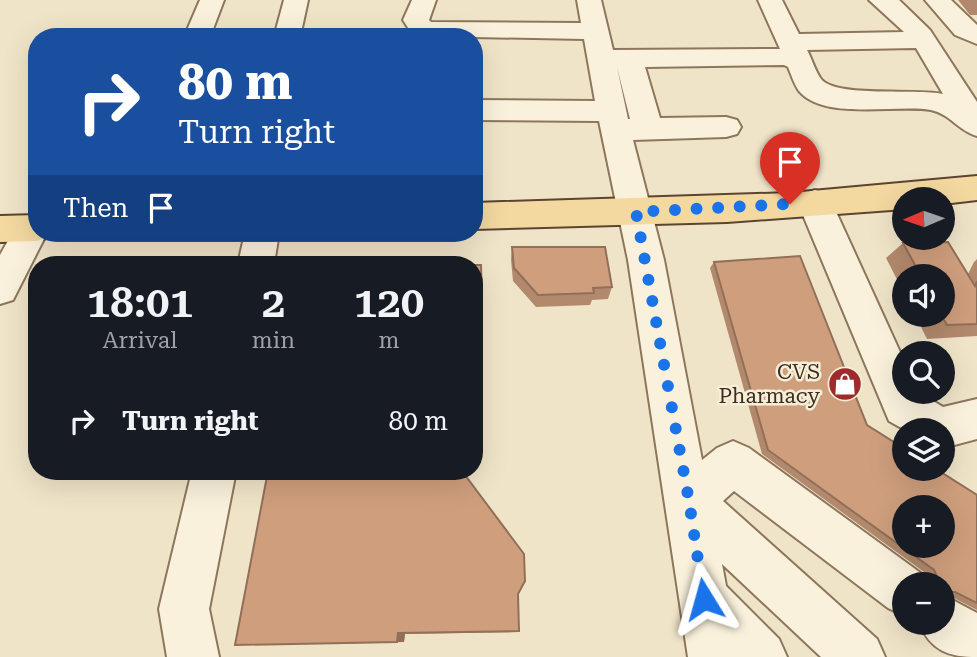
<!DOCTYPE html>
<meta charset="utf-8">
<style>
:root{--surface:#171b24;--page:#242831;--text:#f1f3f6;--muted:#9ea1a6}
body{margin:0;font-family:"Roboto Serif",serif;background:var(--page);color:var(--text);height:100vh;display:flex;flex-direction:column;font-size:26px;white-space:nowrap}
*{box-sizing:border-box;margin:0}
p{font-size:23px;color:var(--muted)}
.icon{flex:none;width:38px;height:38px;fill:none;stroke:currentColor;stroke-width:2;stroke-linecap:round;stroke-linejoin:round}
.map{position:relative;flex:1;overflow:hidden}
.details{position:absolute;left:28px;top:256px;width:455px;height:224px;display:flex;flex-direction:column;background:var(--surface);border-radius:28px;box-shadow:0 7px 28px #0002}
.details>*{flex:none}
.hud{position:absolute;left:28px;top:28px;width:455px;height:214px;border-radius:28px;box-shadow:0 7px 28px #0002;background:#1a4fa0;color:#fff;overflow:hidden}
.needle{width:46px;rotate:268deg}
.controls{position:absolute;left:892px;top:187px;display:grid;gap:14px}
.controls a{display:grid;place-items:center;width:63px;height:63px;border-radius:50%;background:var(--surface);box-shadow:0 7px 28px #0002;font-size:35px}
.pin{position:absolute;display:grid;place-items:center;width:60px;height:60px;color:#fff;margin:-72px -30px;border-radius:50% 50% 50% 0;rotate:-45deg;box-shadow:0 0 7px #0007}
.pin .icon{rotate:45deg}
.me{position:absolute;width:77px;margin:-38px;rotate:352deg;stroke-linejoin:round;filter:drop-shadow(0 0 5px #0008)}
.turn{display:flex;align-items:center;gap:24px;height:147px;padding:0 35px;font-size:32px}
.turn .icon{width:91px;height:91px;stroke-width:2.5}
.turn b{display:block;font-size:49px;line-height:60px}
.then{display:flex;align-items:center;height:66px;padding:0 35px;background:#0003;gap:14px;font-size:26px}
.eta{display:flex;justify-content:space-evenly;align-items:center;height:119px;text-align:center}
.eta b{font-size:42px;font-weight:600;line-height:49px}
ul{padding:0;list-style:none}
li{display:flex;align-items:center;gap:21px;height:91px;padding:0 35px}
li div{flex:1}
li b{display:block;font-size:26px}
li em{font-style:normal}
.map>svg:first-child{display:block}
</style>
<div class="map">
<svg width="977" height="657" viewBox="0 0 977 657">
<rect width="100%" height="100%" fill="#f0e4c8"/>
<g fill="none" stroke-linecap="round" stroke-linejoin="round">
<g stroke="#8d765c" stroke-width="4">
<path id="minor" d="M200,0H224L210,37H184Z
M284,0H308L300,37H274Z
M412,0H436L429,20L431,22L581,23L577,0H601L613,50L780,49L758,0H782L799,34L904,32L869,0H899L930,30L977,102V136C959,131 950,114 931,110C897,104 824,121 799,91C794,84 791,74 788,67L784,65L645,67L660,118L726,117L737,120L741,127L737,134L726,137L633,140L664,260L702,460L717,448L733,441L749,448L922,574L927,584H905V616L888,608L734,491L723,501L877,639L885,657H821L722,564L726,586L779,639L787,657H688L628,260L599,121L474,120V100L595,101L584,39L421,36L412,34L403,20ZM916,48L943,94C916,88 836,98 821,79C815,71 812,59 807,50ZM617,67L630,119H628Z
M925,0H951L977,25V44L955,35Z
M815,190L827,194L832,203L905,363V392H918L943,407L977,399V439L943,448V430H905L889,421L798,203L803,194Z
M32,215L37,216V233H47L13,300L0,304V255L20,219Z
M245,233H279L274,264H238Z
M192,471H236L209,609L219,657H167L159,609Z
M943,595L977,613V657C949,657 931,651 919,623H943Z"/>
</g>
<g stroke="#5b4430" stroke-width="4">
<path id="major" d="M977,176V200L943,204V200H905V209L727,222L474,229V203L790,193Z
M37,215V233H52L49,237L37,241L0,242V216Z"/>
</g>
<use href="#minor" fill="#faf1dc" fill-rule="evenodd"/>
<use href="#major" fill="#f3d9a0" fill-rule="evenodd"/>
</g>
<path fill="#b2896c" d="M958,0H977V15H970Z
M903,243L968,274L974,262L977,259V336L927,339L915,315H943V276H905V295L886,258Z
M512,247L612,287L608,299L592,300L590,305L536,307L513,281L511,260Z
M714,262L867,425L977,495V610L952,597L951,598L943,599V584H930L924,572L762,454L710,268Z
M474,265H481L482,315H474Z
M518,594L519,631L517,632L405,634L404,642L235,645Z"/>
<path fill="#916f58" d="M398,633L405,634L404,642H397Z"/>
<path fill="#cf9f7d" stroke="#916f58" stroke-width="2" fill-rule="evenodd" d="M948,242L975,286L977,281V324L947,325L941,315H943V276H921L903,243Z
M512,247H605L612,287L593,288L594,293L538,295L514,268Z
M800,256L867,425L905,449V469H936L977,495V603L955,592H952L951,598L943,593V584H936L940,583L934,570L768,450L714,262ZM905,508H943V546H905Z
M474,265H481L482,303H474Z
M268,471H462L524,554L525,581L518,594L519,631L398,633L397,642L235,645Z"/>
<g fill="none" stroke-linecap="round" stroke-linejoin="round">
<path stroke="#1a73e8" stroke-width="12" stroke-dasharray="0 21.6" d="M704,599L689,501L636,212L790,204"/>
</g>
<defs>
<g id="shop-disc" transform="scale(1.75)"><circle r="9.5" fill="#9e2a2b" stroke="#f7eed8"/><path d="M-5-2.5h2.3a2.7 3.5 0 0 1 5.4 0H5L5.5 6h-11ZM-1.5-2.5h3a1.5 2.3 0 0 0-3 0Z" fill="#fff"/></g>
</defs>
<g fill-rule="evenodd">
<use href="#shop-disc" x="845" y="384"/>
</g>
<g text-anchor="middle" stroke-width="5" stroke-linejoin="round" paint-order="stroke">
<g font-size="21" fill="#3d2e20" stroke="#f7eed8" text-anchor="end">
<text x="820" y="379">CVS<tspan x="820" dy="24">Pharmacy</tspan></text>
</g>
</g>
</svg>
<div class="controls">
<a><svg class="needle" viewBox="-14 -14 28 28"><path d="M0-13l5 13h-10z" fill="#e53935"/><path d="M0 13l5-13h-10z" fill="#9ea1a6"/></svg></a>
<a><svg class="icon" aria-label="sound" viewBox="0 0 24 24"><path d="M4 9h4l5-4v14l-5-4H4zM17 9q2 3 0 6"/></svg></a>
<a><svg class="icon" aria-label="search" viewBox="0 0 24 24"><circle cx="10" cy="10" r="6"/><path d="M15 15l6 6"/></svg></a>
<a><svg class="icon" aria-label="layers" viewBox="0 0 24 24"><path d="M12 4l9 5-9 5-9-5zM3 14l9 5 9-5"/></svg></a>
<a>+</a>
<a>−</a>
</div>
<div class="pin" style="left:790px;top:204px;background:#d93025"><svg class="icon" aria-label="arrive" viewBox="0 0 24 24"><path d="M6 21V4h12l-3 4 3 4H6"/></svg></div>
<svg class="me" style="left:704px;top:599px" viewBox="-20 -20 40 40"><path d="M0-17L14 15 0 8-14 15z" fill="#1a73e8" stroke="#fff" stroke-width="4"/></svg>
<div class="hud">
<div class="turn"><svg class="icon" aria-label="right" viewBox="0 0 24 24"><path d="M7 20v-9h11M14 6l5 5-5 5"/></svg><div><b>80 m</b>Turn right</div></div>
<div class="then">Then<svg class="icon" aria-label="arrive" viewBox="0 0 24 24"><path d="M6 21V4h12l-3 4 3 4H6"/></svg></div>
</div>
<section class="details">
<div class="eta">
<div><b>18:01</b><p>Arrival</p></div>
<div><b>2</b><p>min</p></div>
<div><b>120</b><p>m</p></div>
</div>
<ul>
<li><svg class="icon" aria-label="right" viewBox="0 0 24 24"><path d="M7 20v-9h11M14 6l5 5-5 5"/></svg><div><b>Turn right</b></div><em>80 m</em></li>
</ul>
</section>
</div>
